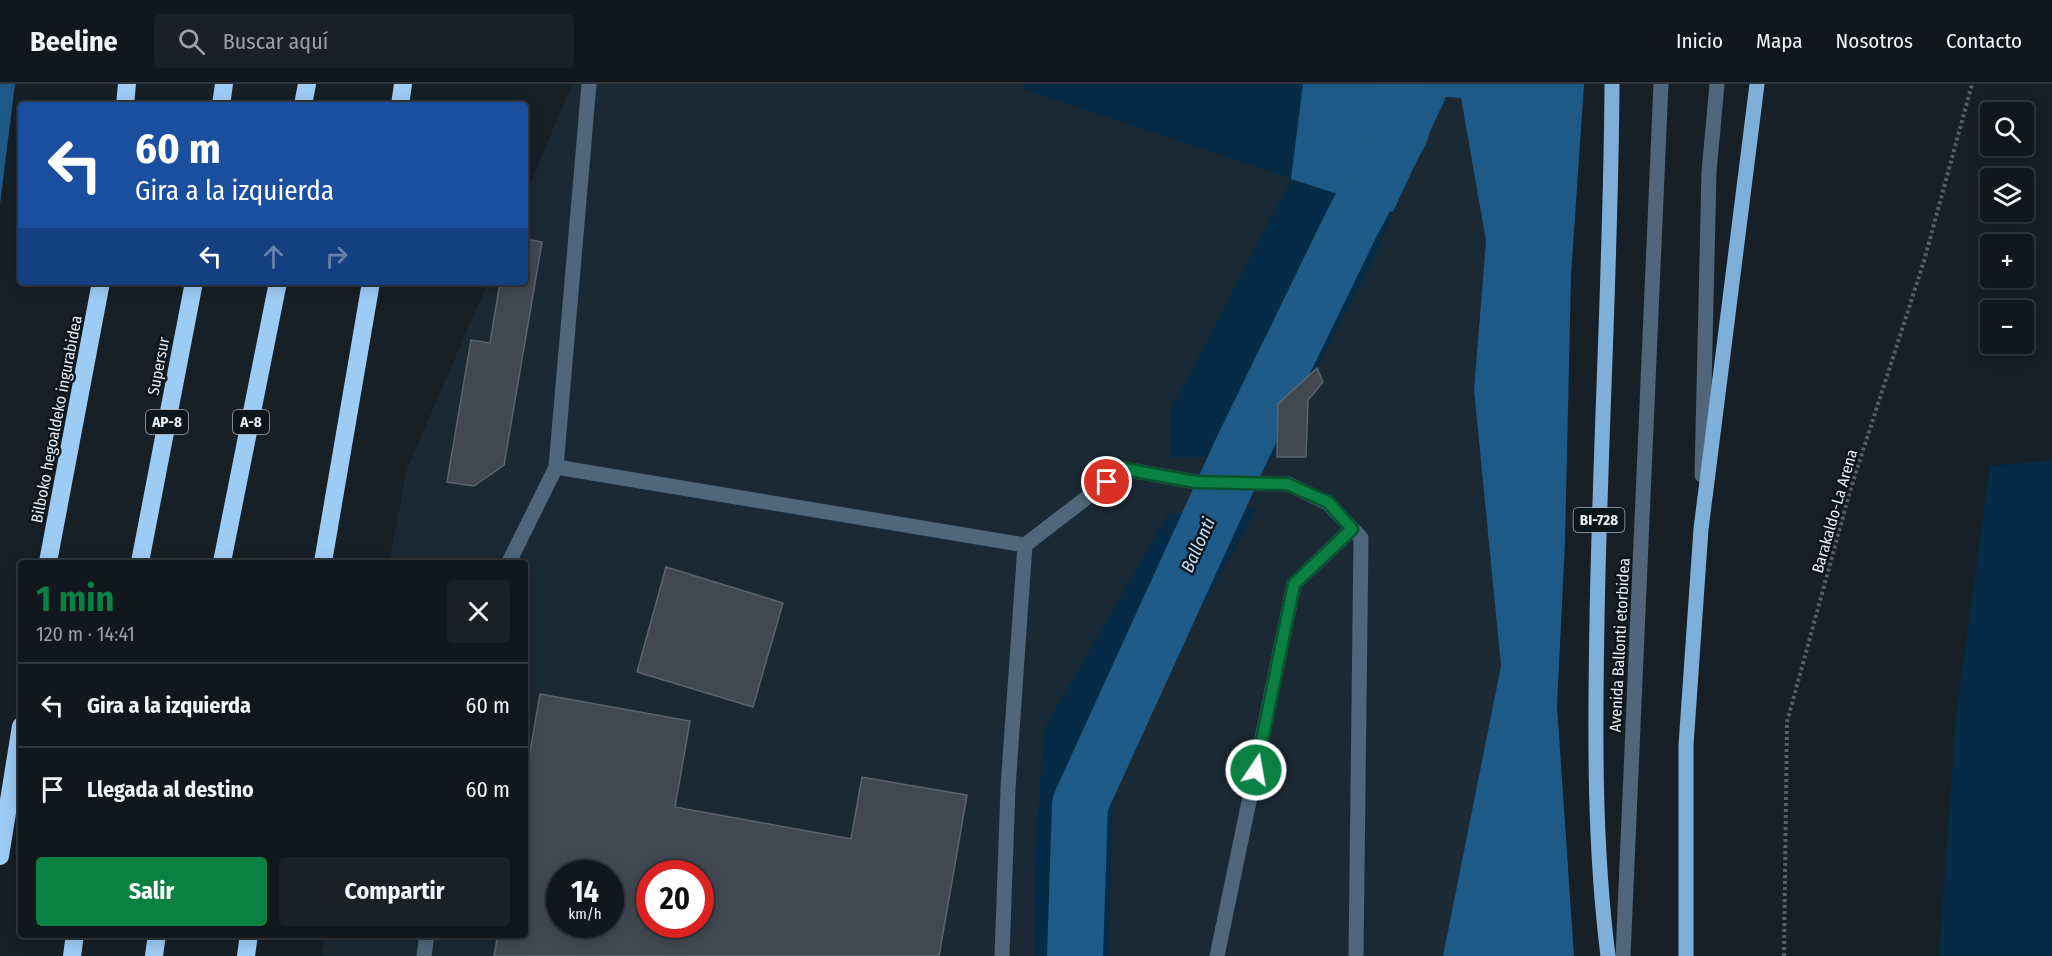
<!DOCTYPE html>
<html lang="es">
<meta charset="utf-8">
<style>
:root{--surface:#11171d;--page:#1a2026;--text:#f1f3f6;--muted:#9c9fa4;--line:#30363b;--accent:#0b8043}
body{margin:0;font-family:"Fira Sans Condensed",sans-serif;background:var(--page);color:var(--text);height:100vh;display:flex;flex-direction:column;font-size:22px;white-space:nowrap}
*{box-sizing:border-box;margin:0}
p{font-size:20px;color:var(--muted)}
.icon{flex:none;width:33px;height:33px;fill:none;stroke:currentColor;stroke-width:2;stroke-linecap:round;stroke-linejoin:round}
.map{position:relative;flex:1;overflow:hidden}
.details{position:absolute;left:18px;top:476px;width:510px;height:378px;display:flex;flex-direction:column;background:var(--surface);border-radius:6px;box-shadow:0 3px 15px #0003,0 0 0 2px var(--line)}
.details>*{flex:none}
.guide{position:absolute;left:18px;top:18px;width:510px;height:183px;border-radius:6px;box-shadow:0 3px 15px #0003,0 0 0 2px var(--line);background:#1a4fa0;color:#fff;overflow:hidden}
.fabs{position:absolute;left:1980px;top:18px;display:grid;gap:12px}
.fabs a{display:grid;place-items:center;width:54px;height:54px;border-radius:6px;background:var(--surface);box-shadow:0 3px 15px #0003,0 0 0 2px var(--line);font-size:30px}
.speed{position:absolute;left:546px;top:776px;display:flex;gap:12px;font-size:30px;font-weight:700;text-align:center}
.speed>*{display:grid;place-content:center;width:78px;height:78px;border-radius:50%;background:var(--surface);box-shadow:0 3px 15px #0003,0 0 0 2px var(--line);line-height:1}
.speed small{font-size:15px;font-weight:400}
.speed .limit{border:9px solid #d22;background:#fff;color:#111}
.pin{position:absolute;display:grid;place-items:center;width:51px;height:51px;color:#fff;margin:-26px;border:3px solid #fff;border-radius:50%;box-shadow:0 2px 6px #0007}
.me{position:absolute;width:66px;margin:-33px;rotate:12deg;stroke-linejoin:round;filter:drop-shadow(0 0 4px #0008)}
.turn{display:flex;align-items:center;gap:21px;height:126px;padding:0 18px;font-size:27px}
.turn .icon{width:78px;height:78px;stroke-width:2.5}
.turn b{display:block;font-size:42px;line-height:51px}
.lanes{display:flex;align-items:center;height:57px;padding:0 18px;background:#0003;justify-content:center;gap:30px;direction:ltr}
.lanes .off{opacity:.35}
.round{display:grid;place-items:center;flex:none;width:63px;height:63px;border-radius:6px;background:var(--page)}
.headline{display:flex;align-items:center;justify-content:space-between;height:102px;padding:0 18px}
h1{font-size:36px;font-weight:700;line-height:45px;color:var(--accent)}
.button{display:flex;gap:12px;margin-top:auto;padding:12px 18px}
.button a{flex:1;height:69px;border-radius:6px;background:var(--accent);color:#fff;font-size:24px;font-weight:700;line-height:69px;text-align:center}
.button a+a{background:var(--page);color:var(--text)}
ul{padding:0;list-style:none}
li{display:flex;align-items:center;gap:18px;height:84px;padding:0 18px;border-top:2px solid var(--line)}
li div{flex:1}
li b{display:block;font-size:22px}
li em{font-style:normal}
header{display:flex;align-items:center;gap:36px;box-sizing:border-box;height:84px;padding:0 30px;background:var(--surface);border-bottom:2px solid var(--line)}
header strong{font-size:28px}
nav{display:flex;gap:33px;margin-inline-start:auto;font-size:21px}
.search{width:420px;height:54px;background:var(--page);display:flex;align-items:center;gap:15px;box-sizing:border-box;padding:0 21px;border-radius:6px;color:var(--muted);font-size:22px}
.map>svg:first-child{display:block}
</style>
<header>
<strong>Beeline</strong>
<div class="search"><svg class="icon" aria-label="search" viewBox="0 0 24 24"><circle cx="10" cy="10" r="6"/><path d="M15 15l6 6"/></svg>Buscar aquí</div>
<nav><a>Inicio</a><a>Mapa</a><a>Nosotros</a><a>Contacto</a></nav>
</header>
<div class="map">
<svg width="2052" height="872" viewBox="0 0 2052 872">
<rect width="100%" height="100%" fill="#171f27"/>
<path fill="#1b2934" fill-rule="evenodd" d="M572,0H1024V5L1461,14L1486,157L1474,306L1501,582L1443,872H322L325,851L525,850V478H389L407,385L488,198H525V112ZM560,789H610V840H560ZM650,789H700V840H650Z"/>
<path fill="#052b46" d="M1024,0H1303L1291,94L1393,128L1374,175L1317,284L1278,320L1277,373H1170V327L1291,95L1024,5Z
M2052,376V872H1939L1956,633L1990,382Z
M1257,425L1144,625L1118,682L1113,724L1108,872H1034V789L1044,645L1168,430Z"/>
<path fill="#1e5a87" d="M0,0H15L0,120Z
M1303,0H1584L1571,192L1565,458L1557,622L1574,872H1443L1501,582L1474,306L1486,157L1461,14L1446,13L1393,128L1291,95Z"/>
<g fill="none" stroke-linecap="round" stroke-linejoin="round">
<path stroke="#1f5b88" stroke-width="56" d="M1075,872L1080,720L1243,363L1352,139L1401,47V0"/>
</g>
<path fill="#404952" stroke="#5b656e" stroke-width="1.5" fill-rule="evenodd" d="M525,155L542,158L504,381L474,402L447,398L471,256L490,259L500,198H525Z
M1317,284L1323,298L1308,316L1306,373H1277L1278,320Z
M666,483L783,519L753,623L637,588Z
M540,610L690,637L675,723L851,755L862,693L967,711L939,872H494L498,850H525V697ZM560,789H610V840H560ZM650,789H700V840H650Z"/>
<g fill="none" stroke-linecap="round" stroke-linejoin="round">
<path stroke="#585f66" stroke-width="4" stroke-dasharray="3 3" stroke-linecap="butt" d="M1784,872L1787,638L1850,407L1924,177L1972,0"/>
<path stroke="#4f667b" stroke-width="15" d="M589,0L556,383L1025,461
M1702,391L1709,88L1717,0
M509,478L556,383
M424,872L427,850
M1002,872L1008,704L1025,461L1124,385L1196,398L1288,400L1328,419L1361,454L1356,872
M1217,872L1294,500L1352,445
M1623,872L1661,0"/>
<path stroke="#7dafd9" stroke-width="15" d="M1608,872C1594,761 1595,648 1597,536C1600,357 1611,179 1612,0
M1686,872V661L1701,445L1757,0"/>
<path stroke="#9ccbf4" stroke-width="18" d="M125,21L127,0
M221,21L224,0
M303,21L307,0
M400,21L403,0
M48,478L101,198
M140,478L194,198
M222,478L278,198
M323,478L371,198
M0,772L21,642
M72,872L75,850
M154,872L157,850
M246,872L249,850"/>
</g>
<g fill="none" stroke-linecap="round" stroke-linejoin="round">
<g stroke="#07532c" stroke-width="15">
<path id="route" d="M1107,398L1124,385L1196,398L1287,400L1328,418L1352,445L1294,500L1256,686"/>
</g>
<use href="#route" stroke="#0b8043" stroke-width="10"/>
</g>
<g text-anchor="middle" stroke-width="5" stroke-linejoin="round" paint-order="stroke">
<g fill="#0e161d" stroke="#a7aeb4" stroke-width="1.5">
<rect x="146" y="326" width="42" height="24" rx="4.5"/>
<rect x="233" y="326" width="36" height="24" rx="4.5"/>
<rect x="1573.5" y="424" width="51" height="24" rx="4.5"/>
</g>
<g font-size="15" font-weight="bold" fill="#e9eff5">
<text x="167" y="343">AP-8</text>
<text x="251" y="343">A-8</text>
<text x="1599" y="441">BI-728</text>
</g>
<g font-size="16" fill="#e9eff5" stroke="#0e161d">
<text transform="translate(158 282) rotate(-79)" y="6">Supersur</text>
<text transform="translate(56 335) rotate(-79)" y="6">Bilboko hegoaldeko ingurabidea</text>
<text transform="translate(1834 427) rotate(-74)" y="6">Barakaldo-La Arena</text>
<text transform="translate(1619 561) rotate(-87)" y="6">Avenida Ballonti etorbidea</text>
</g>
<g font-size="18" font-style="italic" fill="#c3e2fd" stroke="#0e161d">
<text transform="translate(1198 461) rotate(-66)" y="6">Ballonti</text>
</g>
</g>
</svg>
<div class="fabs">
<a><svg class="icon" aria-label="search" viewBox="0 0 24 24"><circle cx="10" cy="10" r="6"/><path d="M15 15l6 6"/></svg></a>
<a><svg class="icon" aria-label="layers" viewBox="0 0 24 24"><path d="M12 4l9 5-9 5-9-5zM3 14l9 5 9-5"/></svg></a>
<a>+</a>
<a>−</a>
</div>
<div class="speed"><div>14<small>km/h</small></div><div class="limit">20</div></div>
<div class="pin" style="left:1107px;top:398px;background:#d93025"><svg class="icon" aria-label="arrive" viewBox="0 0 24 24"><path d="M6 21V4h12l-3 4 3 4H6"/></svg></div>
<svg class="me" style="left:1256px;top:686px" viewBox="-20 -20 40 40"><circle r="17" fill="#0b8043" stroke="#fff" stroke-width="3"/><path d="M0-11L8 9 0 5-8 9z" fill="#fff"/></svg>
<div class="guide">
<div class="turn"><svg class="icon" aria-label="left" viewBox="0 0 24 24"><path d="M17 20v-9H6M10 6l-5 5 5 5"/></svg><div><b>60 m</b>Gira a la izquierda</div></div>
<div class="lanes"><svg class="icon" aria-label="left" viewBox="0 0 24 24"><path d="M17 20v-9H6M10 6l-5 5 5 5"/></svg><svg class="icon off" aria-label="ahead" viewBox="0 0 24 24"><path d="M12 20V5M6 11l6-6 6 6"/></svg><svg class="icon off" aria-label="right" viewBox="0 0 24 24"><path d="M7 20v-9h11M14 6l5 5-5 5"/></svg></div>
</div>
<section class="details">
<div class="headline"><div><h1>1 min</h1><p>120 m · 14:41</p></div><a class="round"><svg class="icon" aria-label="close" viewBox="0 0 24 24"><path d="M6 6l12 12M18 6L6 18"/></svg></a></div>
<ul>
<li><svg class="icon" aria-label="left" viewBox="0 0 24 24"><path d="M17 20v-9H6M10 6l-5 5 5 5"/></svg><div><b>Gira a la izquierda</b></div><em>60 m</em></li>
<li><svg class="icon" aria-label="arrive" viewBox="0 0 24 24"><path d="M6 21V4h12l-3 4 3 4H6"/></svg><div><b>Llegada al destino</b></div><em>60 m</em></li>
</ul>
<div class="button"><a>Salir</a><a>Compartir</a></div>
</section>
</div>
